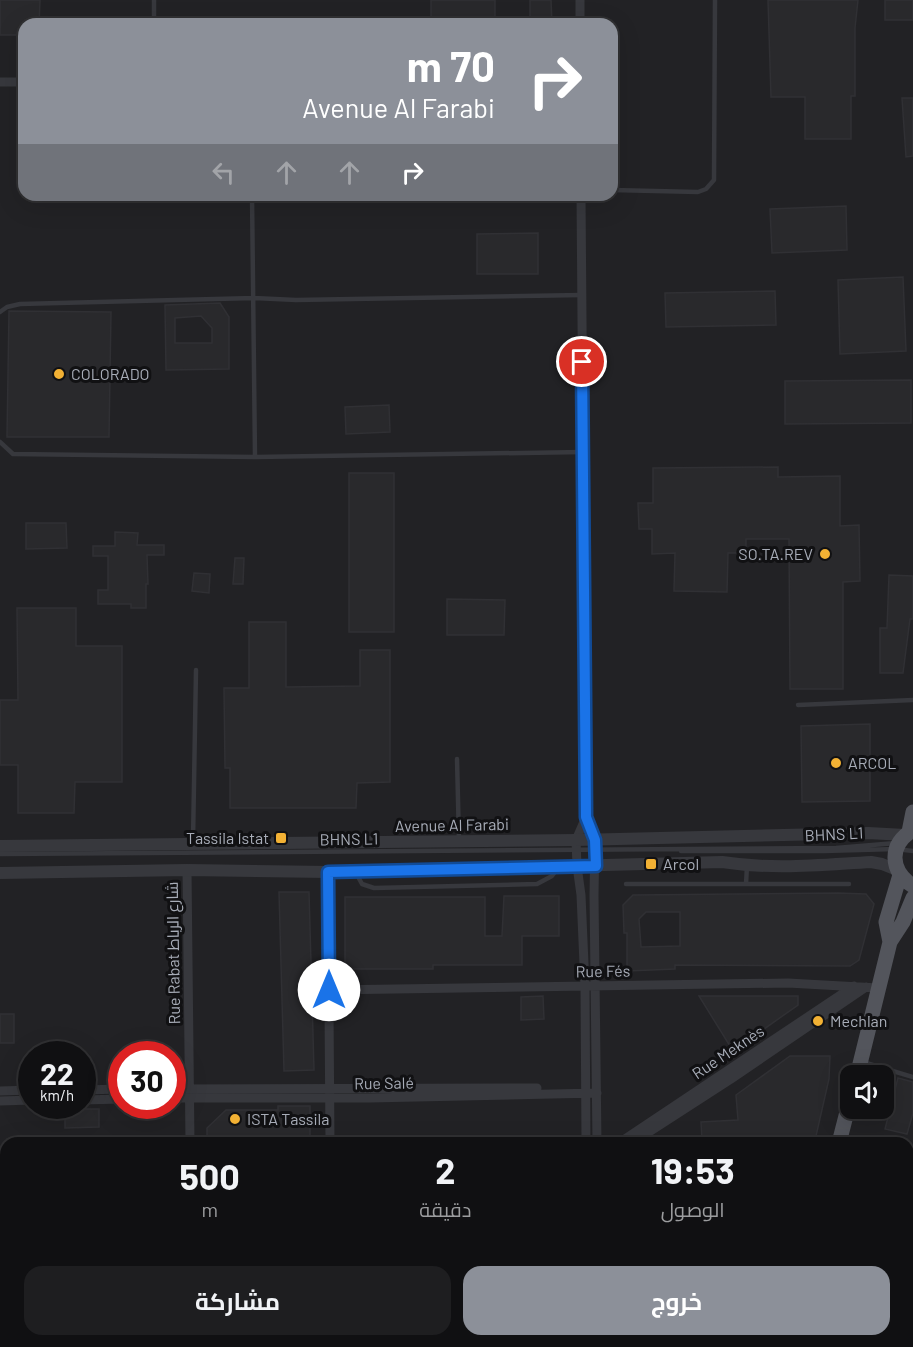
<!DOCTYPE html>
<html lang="ar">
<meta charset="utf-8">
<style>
:root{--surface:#101012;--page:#1e1e20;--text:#f1f3f6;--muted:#9c9d9f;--line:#303032;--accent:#8c9099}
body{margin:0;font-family:Barlow,Cairo,sans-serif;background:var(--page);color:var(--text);direction:rtl;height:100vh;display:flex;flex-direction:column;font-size:22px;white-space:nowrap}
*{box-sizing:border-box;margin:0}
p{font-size:20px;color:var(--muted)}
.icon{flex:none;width:33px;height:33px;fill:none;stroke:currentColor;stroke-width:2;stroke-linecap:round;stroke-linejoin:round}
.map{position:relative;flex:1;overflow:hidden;direction:ltr}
.panel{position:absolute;left:0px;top:1137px;width:914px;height:210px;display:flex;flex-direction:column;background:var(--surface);border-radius:18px 18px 0 0;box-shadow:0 6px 24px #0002,0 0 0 2px var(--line);direction:rtl}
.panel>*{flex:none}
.hud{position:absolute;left:18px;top:18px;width:600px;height:183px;border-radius:18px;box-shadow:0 6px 24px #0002,0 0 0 2px var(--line);direction:rtl;background:#8c9099;color:#fff;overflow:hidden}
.fabs{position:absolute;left:840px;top:1065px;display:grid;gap:12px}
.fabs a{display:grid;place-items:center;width:54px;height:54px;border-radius:12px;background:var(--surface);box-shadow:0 6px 24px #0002,0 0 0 2px var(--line);font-size:30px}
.speed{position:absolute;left:18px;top:1041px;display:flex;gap:12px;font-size:30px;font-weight:700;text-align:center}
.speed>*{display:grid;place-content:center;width:78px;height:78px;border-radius:50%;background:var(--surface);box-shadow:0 6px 24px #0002,0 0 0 2px var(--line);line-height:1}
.speed small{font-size:15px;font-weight:400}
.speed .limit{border:9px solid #d22;background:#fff;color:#111}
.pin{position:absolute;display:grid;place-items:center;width:51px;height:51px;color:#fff;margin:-26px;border:3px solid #fff;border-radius:50%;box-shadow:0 2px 6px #0007}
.me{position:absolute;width:66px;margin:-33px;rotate:0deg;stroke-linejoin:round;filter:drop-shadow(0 0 4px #0008)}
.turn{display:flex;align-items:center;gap:21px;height:126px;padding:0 24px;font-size:27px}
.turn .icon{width:78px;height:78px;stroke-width:2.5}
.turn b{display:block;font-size:42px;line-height:51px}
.lanes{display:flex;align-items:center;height:57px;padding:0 24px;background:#0003;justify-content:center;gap:30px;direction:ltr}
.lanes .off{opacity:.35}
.eta{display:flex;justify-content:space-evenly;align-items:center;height:102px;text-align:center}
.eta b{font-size:36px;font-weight:700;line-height:42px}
.button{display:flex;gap:12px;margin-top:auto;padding:12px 24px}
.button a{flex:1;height:69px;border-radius:18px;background:var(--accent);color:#fff;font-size:24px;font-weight:700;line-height:69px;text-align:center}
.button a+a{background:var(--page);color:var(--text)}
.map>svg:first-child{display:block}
</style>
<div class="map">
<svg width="913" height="1347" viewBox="0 0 913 1347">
<rect width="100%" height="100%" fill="#161618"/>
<path fill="#222225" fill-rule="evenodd" d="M0,0H913V1347H806L807,1341H908V1143H6V1341H631L613,1347H0ZM24,24H612V195H24ZM32,1054H82V1106H32ZM122,1054H172V1106H122ZM850,1076H884V1108H850Z"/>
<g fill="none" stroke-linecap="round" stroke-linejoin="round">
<path stroke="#2c353c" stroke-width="4" d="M616,1347L639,1341"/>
</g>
<path fill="#29292c" stroke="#303034" stroke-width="1.5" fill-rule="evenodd" d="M0,0H40L39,24H24V35H0Z
M431,0H495V24H431Z
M530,0H551L552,24H530Z
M768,0H858L855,28V96H851V139H805V97H771Z
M885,0H913V20H885Z
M902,98H913V156L906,157Z
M846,206L847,250L772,253L770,209Z
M538,233V274H477V234Z
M903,277L906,351L840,354L838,280Z
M775,291L776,325L666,327L665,293Z
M220,303L229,317V369L166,370L165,305ZM201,316L212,328V343H175V318Z
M9,311L111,312L109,437H7Z
M911,380V423L785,424V381Z
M389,405L390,432L346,434L345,407Z
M778,467V477L840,476V526L859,525L860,581L843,582V689H790L789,539H746V553H728L727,592L674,591L675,553L652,554V529H639L638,503H653V468Z
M349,473H394V632H349Z
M26,523H66L67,548L26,549Z
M115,532L138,533L137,545H164V555H147L148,584H146V608H131V604H98V590H108V556H93V546H115Z
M235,558H244L243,584H233Z
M194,573L210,574L209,593L192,591Z
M889,575L913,576V619H910L903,673H880V628H887Z
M447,599L505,600L504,635H447Z
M17,608H76V646H122V782H75L74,813H18V765H0V700H18Z
M249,622H286V687L360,686V650H390V782L357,783L356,808H230V768H225L224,688H249Z
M870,724V801L802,802L801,726Z
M279,892H309L314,1070L284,1071Z
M838,893L866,894L874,904L859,960L850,966L675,965V969L627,971V933H624L623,905L633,895ZM646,912H680V946L641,947L639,919Z
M504,896H559V936H522V965H433V969H345V897H485V936H502Z
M543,996L544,1019L521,1020V997Z
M699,996H798V1005L733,1051Z
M0,1014H14V1043H0Z
M790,1056H830L829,1079L816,1136L809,1143H737V1138L702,1140L701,1122L738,1120L736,1095Z
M898,1078L913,1082V1113L907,1134L885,1129Z
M278,1106H310V1143H207V1128L226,1110H278Z
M65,1109H99V1127L65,1128Z"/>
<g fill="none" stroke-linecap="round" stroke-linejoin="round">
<path stroke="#37383d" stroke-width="4.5" d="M154,24V0
M612,190L698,192L706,189L714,180L715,0
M252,195L255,457
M0,312L7,307L20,304L254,298L296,300L582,295
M0,442L13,454L255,457L583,452
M798,705L913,700
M457,759L459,840
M193,841L196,670
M681,851H824L896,849L913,851
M0,854L836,848L896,843
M356,873L362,884L374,888L537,884L552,876L558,868
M626,884H849
M746,884L747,866
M863,1062L913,1077
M908,1196L913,1197
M908,1255H913
M908,1315L913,1313"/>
<path stroke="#37383d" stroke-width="9" d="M580,0V24
M0,82H24
M581,195L586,817L595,840L594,895L597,1143
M187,870L190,1143
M328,872L330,1143
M329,990L788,983L878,988
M172,1089L537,1088
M82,1090L122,1089
M0,1091L32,1090
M172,1098H370L597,1093
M82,1100L122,1099
M0,1101L32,1100
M586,1143L585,987L581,895L577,866L576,840L586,817
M619,1143L854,986
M632,1143L731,1079L866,987
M192,1341V1347
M259,1347L283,1341
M298,1347L324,1341"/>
<path stroke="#37383d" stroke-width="12" d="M0,846L576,840L868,833L905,835
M0,873L187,870L328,872L722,862C775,870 818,865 871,862L882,864L897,870
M903,1347L913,1342"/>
<path stroke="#53555c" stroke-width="15" d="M913,830C888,845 890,871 913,886
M909,832L913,812
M890,942L886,922L900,875
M857,1076L890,942L903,922L913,898
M839,1143L850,1100
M792,1347L794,1341"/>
</g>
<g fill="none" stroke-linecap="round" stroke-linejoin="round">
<g stroke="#114b97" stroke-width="15">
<path id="route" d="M329,990L328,872L596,866L595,840L586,817L582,362"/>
</g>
<use href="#route" stroke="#1a73e8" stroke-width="10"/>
</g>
<g fill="#f2b134" stroke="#111113" stroke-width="2">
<circle cx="59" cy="374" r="6"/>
<circle cx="825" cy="554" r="6"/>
<circle cx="836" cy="763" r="6"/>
<rect x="275" y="832" width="12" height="12" rx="3"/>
<rect x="645" y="858" width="12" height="12" rx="3"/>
<circle cx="818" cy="1021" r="6"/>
<circle cx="235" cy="1119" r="6"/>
</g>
<g text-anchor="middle" stroke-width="6" stroke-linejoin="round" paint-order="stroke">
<g font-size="16" fill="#a8adb8" stroke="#111113" text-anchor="start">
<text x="71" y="380">COLORADO</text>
<text x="813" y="560" text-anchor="end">SO.TA.REV</text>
<text x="848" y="769">ARCOL</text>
<text x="269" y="844" text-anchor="end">Tassila Istat</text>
<text x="663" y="870">Arcol</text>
<text x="830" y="1027">Mechlan</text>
<text x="247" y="1125">ISTA Tassila</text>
</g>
<g font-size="16" fill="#a8adb8" stroke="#111113">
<text transform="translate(452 825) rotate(-1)" y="6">Avenue Al Farabi</text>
<text transform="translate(834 834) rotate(-3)" y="6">BHNS L1</text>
<text transform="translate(349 839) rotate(-1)" y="6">BHNS L1</text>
<text transform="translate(173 953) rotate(-91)" y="6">Rue Rabat شارع الرباط</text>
<text transform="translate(603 971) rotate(-1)" y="6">Rue Fés</text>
<text transform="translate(728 1052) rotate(-34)" y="6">Rue Meknès</text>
<text transform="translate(384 1083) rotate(-1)" y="6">Rue Salé</text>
</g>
</g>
</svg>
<div class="fabs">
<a><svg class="icon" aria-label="sound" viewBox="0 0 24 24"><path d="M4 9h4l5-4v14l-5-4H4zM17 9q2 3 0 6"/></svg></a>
</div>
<div class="speed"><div>22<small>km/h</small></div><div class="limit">30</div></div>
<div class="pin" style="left:582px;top:362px;background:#d93025"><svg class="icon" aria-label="arrive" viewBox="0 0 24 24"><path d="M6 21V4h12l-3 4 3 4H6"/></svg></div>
<svg class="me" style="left:329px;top:990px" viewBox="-20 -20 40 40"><circle r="19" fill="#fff"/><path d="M0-13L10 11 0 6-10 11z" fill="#1a73e8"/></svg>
<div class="hud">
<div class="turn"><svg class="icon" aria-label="right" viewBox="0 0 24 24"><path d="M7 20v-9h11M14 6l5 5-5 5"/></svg><div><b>70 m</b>Avenue Al Farabi</div></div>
<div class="lanes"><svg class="icon off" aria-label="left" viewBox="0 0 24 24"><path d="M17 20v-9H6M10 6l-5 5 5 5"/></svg><svg class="icon off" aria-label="ahead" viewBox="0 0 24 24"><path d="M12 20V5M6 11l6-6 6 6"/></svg><svg class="icon off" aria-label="ahead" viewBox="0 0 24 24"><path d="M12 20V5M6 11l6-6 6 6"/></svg><svg class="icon" aria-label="right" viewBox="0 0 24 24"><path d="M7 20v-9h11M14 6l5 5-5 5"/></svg></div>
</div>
<section class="panel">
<div class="eta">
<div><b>19:53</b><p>الوصول</p></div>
<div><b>2</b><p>دقيقة</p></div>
<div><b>500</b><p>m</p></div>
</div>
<div class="button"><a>خروج</a><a>مشاركة</a></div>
</section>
</div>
